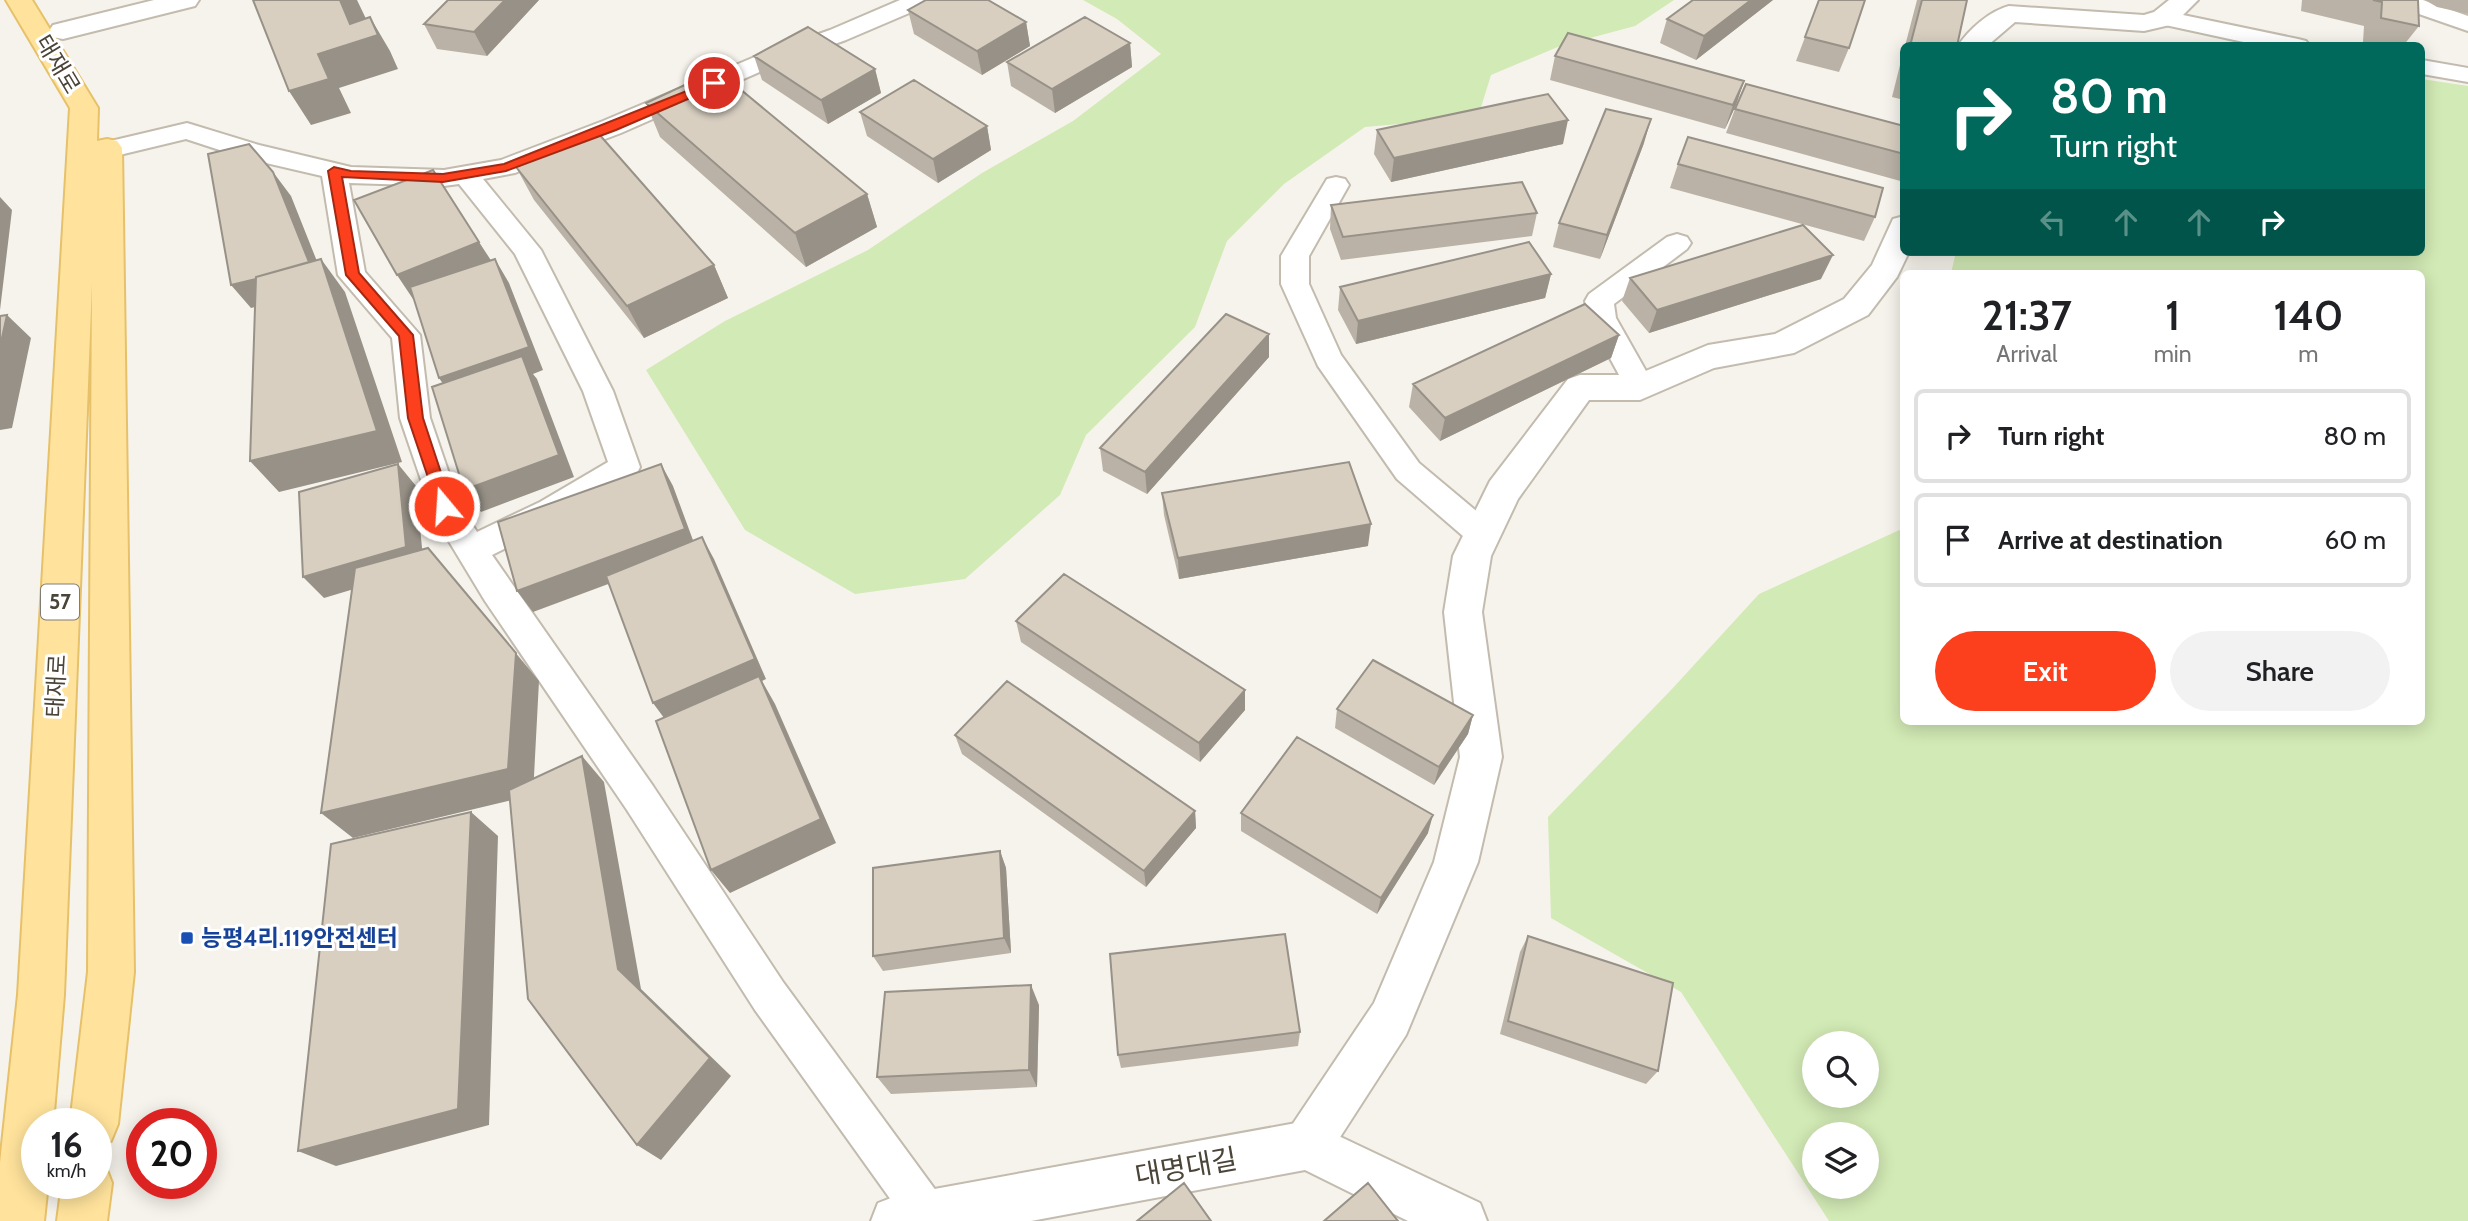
<!DOCTYPE html>
<meta charset="utf-8">
<style>
:root{--surface:#fff;--page:#f2f2f2;--text:#202124;--muted:#757577;--line:#e0e0e0;--accent:#fc3f1d}
body{margin:0;font-family:Cabin,"Noto Sans KR",sans-serif;background:var(--page);color:var(--text);height:100vh;display:flex;flex-direction:column;font-size:26px;white-space:nowrap}
*{box-sizing:border-box;margin:0}
p{font-size:23px;color:var(--muted)}
.icon{flex:none;width:38px;height:38px;fill:none;stroke:currentColor;stroke-width:2;stroke-linecap:round;stroke-linejoin:round}
.map{position:relative;flex:1;overflow:hidden}
.drawer{position:absolute;left:1900px;top:270px;width:525px;height:455px;display:flex;flex-direction:column;background:var(--surface);border-radius:10px;box-shadow:0 4px 18px #0003}
.drawer>*{flex:none}
.hud{position:absolute;left:1900px;top:42px;width:525px;height:214px;border-radius:10px;box-shadow:0 4px 18px #0003;background:#00695c;color:#fff;overflow:hidden}
.controls{position:absolute;left:1802px;top:1031px;display:grid;gap:14px}
.controls a{display:grid;place-items:center;width:77px;height:77px;border-radius:50%;background:var(--surface);box-shadow:0 4px 18px #0003;font-size:35px}
.speed{position:absolute;left:21px;top:1108px;display:flex;gap:14px;font-size:35px;font-weight:700;text-align:center}
.speed>*{display:grid;place-content:center;width:91px;height:91px;border-radius:50%;background:var(--surface);box-shadow:0 4px 18px #0003;line-height:1}
.speed small{font-size:18px;font-weight:400}
.speed .limit{border:10px solid #d22;background:#fff;color:#111}
.pin{position:absolute;display:grid;place-items:center;width:60px;height:60px;color:#fff;margin:-30px;border:4px solid #fff;border-radius:50%;box-shadow:0 2px 7px #0007}
.me{position:absolute;width:77px;margin:-38px;rotate:342deg;stroke-linejoin:round;filter:drop-shadow(0 0 5px #0008)}
.turn{display:flex;align-items:center;gap:24px;height:147px;padding:0 35px;font-size:32px}
.turn .icon{width:91px;height:91px;stroke-width:2.5}
.turn b{display:block;font-size:49px;line-height:60px}
.lanes{display:flex;align-items:center;height:66px;padding:0 35px;background:#0003;justify-content:center;gap:35px;direction:ltr}
.lanes .off{opacity:.35}
.eta{display:flex;justify-content:space-evenly;align-items:center;height:119px;text-align:center}
.eta b{font-size:42px;font-weight:600;line-height:49px}
.button{display:flex;gap:14px;margin-top:auto;padding:14px 35px}
.button a{flex:1;height:80px;border-radius:42px;background:var(--accent);color:#fff;font-size:28px;font-weight:600;line-height:80px;text-align:center}
.button a+a{background:var(--page);color:var(--text)}
ul{padding:0;list-style:none}
li{display:flex;align-items:center;gap:21px;height:94px;margin:0 14px 10px;padding:0 21px;border:4px solid var(--line);border-radius:10px}
li div{flex:1}
li b{display:block;font-size:26px}
li em{font-style:normal}
.map>svg:first-child{display:block}
</style>
<div class="map">
<svg width="2468" height="1221" viewBox="0 0 2468 1221">
<rect width="100%" height="100%" fill="#f6f3ec"/>
<path fill="#d2eab5" fill-rule="evenodd" d="M1083,0H1674L1635,26L1560,46L1491,75L1478,117L1365,127L1284,184L1227,241L1195,327L1086,435L1060,495L965,579L855,594L745,530L646,370L725,321L868,250L982,173L1073,121L1161,54L1117,19Z
M2422,79L2468,86V1221H1829L1681,992L1551,918L1548,817L1672,689L1759,594L1904,528V721H2422V273H1951L1956,252H2422ZM1815,1043H1867V1096H1815ZM1815,1134H1867V1186H1815Z"/>
<g fill="none" stroke-linecap="round" stroke-linejoin="round">
<g stroke="#c2bbae" stroke-width="4">
<path id="service" d="M900,0H931L928,5L846,40L773,66L621,133L515,173L483,179L541,250L613,391L640,467L636,475L562,520L492,555L653,786L783,982L942,1199L949,1214L946,1221H906L755,1010L627,810L485,601L433,515L400,418L392,338L338,275L322,176L244,158L186,139L107,158L98,156L94,150L98,144L187,123L259,145L351,167L444,170L501,160L603,121L757,56L830,30ZM349,183L444,186L459,184L515,254L583,391L608,462L540,502L477,532L459,503L430,418L420,335L365,272Z
M2390,0H2423L2468,16V31L2393,5Z
M2164,11L2298,39L2306,41L2310,46H2262L2156,23L2152,18L2156,13Z
M2422,60L2468,68V82L2422,74Z
M1336,177L1345,179L1349,185L1309,256V284L1341,355L1419,463L1493,525L1498,534L1493,543L1482,547L1471,543L1397,479L1318,366L1281,284V256L1327,179Z
M1677,234L1687,237L1691,243L1687,249L1614,304L1616,318L1655,387L1650,395L1640,398L1630,395L1588,318L1585,301L1589,294L1667,237Z"/>
</g>
<g stroke="#c2bbae" stroke-width="4">
<path id="minor" d="M154,0H199L195,6L63,39L53,37L49,31L53,25Z
M2169,0H2198L2174,24L2144,31L2015,22L1987,46H1958C1969,29 1990,11 2009,6L2144,15L2154,12Z
M1904,216V252H1909L1897,277L1868,315L1794,353L1714,368L1640,400H1589L1518,499L1491,556L1482,612L1502,757L1478,862L1406,1035L1324,1162L1307,1169L1290,1162L1283,1145L1290,1128L1374,1003L1434,862L1460,757L1444,612L1453,556L1490,481L1568,379L1580,375H1636L1708,345L1775,334L1844,299L1872,265L1893,219Z"/>
</g>
<g stroke="#c2bbae" stroke-width="4">
<path id="tertiary" d="M1307,1121L1480,1203L1487,1221H1408L1305,1170L1031,1221H871L878,1203L896,1196Z"/>
</g>
<g stroke="#e6c16a" stroke-width="4">
<path id="primary" d="M6,0H32L98,108L97,141L107,139L117,141L122,148L134,972L118,1124L111,1141L96,1147V1124H70L88,972L92,283L64,995L53,1124H37V1183H48L44,1221H0V1163L18,995L70,108Z
M96,1162L105,1165L112,1183L107,1221H57L62,1183H96Z"/>
</g>
<use href="#service" fill="#fff" fill-rule="evenodd"/>
<use href="#minor" fill="#fff" fill-rule="evenodd"/>
<use href="#tertiary" fill="#fff" fill-rule="evenodd"/>
<use href="#primary" fill="#ffe39c" fill-rule="evenodd"/>
</g>
<path fill="#bab2a6" d="M539,0L487,56L437,49L424,24Z
M1773,0L1696,60L1660,43L1667,19Z
M1819,0L1849,48L1839,72L1796,61Z
M1917,0H1967L1957,46H1905Z
M2302,0H2418L2419,26L2403,46H2379L2363,42L2364,26L2301,11Z
M2425,0H2468V14L2437,7Z
M908,10L1026,22L1030,46L982,75L914,34Z
M1130,43L1132,67L1055,113L1011,86L1007,62Z
M1904,49V100L1892,97Z
M754,56L875,69L881,93L828,124L762,80Z
M1555,56L1744,81L1736,105L1725,129L1550,80Z
M646,103L867,194L877,227L806,267L660,137Z
M1735,109L1904,126V182L1726,133Z
M860,112L987,126L991,150L938,183L867,136Z
M1377,130L1563,144L1391,182L1374,154Z
M1644,143L1600,259L1553,247L1559,223Z
M1678,164L1875,217L1864,241L1670,188Z
M516,167L714,265L728,298L644,338L534,200Z
M1331,205L1537,213L1532,236L1341,260L1330,229Z
M1551,274L1545,298L1356,344L1338,310L1340,287Z
M1630,278L1821,279L1649,333L1622,301Z
M1269,334V357L1147,494L1103,471L1100,448Z
M1619,335L1611,358L1440,441L1409,407L1413,384Z
M1162,493L1368,546L1179,579L1164,515Z
M1016,621L1245,710L1200,762L1021,642Z
M1337,709L1473,715L1468,734L1434,785L1335,728Z
M955,735L1195,811L1196,828L1146,887L962,754Z
M1241,813L1428,833L1377,914L1241,831Z
M1000,851L1006,868L1011,953L883,971L873,956Z
M1528,936L1658,1071L1646,1084L1500,1034L1520,952Z
M1039,1005L1037,1087L891,1094L877,1077Z
M1300,1032L1298,1046L1121,1068L1118,1055Z"/>
<path fill="#979187" d="M340,0H357L368,23L370,17L390,51L398,69L339,88L351,113L311,125L289,91L318,54Z
M505,0H539L487,56L474,32Z
M1751,0H1773L1696,60L1704,36Z
M1026,22L1030,46L982,75L977,51Z
M1130,43L1132,67L1055,113L1052,89Z
M875,69L881,93L828,124L821,100Z
M1744,81L1736,105L1725,129L1733,105Z
M1651,119L1644,143L1600,259L1607,235Z
M1568,120L1563,144L1391,182L1394,158Z
M987,126L991,150L938,183L933,159Z
M273,172L291,196L328,289L251,308L231,285Z
M867,194L877,227L806,267L795,233Z
M0,197L12,210L0,310Z
M479,242L494,265L413,299L397,275Z
M1833,255L1821,279L1649,333L1657,310Z
M321,259L345,292L402,462L279,492L250,461Z
M495,259L509,283L543,370L533,374L537,379L574,477L481,512L464,490L455,401L439,378Z
M714,265L728,298L644,338L627,306Z
M1551,274L1545,298L1356,344L1358,321Z
M7,315L31,338L12,428L0,430V347Z
M1269,334V357L1147,494L1145,472Z
M1619,335L1611,358L1440,441L1445,418Z
M398,464L416,486L424,568L324,598L303,577Z
M661,464L673,486L697,551L533,612L517,591Z
M1371,524L1368,546L1179,579L1178,558Z
M702,537L714,559L766,679L762,681L775,704L836,843L730,893L711,870L667,722L653,703Z
M428,548L539,681L533,795L353,838L321,813Z
M1245,690V710L1200,762L1199,743Z
M1473,715L1468,734L1434,785L1439,767Z
M582,756L604,782L641,989L731,1076L661,1160L637,1145L618,969Z
M1195,811L1196,828L1146,887L1144,871Z
M471,812L498,836L489,1125L336,1166L298,1151Z
M1433,815L1428,833L1377,914L1381,898Z
M1000,851L1006,868L1011,953L1004,938Z
M1031,985L1039,1005L1037,1087L1029,1070Z"/>
<path fill="#d8cfc1" stroke="#979187" stroke-width="2" d="M253,0H340L350,24L370,17L378,35L318,54L329,79L289,91Z
M448,0H505L474,32L424,24Z
M926,0H988L1026,22L977,51L908,10Z
M1693,0H1751L1704,36L1667,19Z
M1819,0H1865L1849,48L1805,37Z
M1922,0H1967L1957,46H1910Z
M2373,0H2418L2419,26L2381,18L2382,2Z
M1085,17L1130,43L1052,89L1007,62Z
M808,27L875,69L821,100L754,56Z
M1568,33L1744,81L1733,105L1555,56Z
M717,70L867,194L795,233L646,103Z
M914,80L987,126L933,159L860,112Z
M1746,84L1904,126V154L1735,109Z
M1548,94L1568,120L1394,158L1377,130Z
M1606,109L1651,119L1607,235L1559,223Z
M598,133L714,265L627,306L516,167Z
M1688,137L1883,188L1875,217L1678,164Z
M249,144L273,172L309,262L256,277V279L231,285L208,154Z
M433,170L479,242L397,275L354,200Z
M1522,182L1537,213L1343,237L1331,205Z
M1803,225L1833,255L1657,310L1630,278Z
M1529,242L1551,274L1358,321L1340,287Z
M321,259L377,431L250,461L256,277Z
M495,259L529,347L439,378L410,287Z
M1585,304L1619,335L1445,418L1413,384Z
M1226,314L1269,334L1145,472L1100,448Z
M7,315L0,347V316Z
M522,356L559,455L464,490L432,387Z
M1349,462L1371,524L1178,558L1162,493Z
M398,464L406,547L303,577L299,492Z
M661,464L685,529L517,591L498,522Z
M702,537L755,659L653,703L606,576Z
M428,548L516,653L508,769L321,813L355,568Z
M1064,574L1245,690L1199,743L1016,621Z
M1373,660L1473,715L1439,767L1337,709Z
M759,676L821,819L711,870L656,721Z
M1007,681L1195,811L1144,871L955,735Z
M1297,737L1433,815L1381,898L1241,813Z
M582,756L618,969L710,1058L637,1145L528,999L509,790Z
M471,812L458,1109L298,1151L331,844Z
M1000,851L1004,938L873,956V868Z
M1285,934L1300,1032L1118,1055L1110,954Z
M1528,936L1673,983L1658,1071L1508,1021Z
M1031,985L1029,1070L877,1077L885,992Z
M1184,1183L1211,1221H1137Z
M1368,1183L1398,1221H1324Z"/>
<path fill="#fc3f1d" stroke="#a42913" stroke-width="2" d="M714,80L718,81V86L616,130L506,171L443,182L342,177L359,273L413,335L423,418L452,506L450,510H439L408,418L399,336L346,275L328,171L334,167L351,171L443,174L504,164Z"/>
<rect fill="#1a4fb4" stroke="#fff" stroke-width="2.5" x="180" y="931" width="14" height="14" rx="3.5"/>
<g text-anchor="middle" stroke-width="6" stroke-linejoin="round" paint-order="stroke">
<rect fill="#fff" stroke="#817c74" stroke-width="2" x="41" y="584.5" width="38" height="35" rx="5"/>
<g font-size="21" font-weight="bold" fill="#4b4439">
<text x="60" y="609">57</text>
</g>
<g font-size="23" fill="#4b4439" stroke="#fff">
<text transform="translate(58 64) rotate(59)" y="8">태재로</text>
<text transform="translate(56 686) rotate(-87)" y="8">태재로</text>
</g>
<g font-size="23" font-weight="bold" fill="#164399" stroke="#fff" text-anchor="start">
<text x="201" y="946">능평4리.119안전센터</text>
</g>
<g font-size="28" fill="#4b4439" stroke="#fff">
<text transform="translate(1186 1167) rotate(-10)" y="10">대명대길</text>
</g>
</g>
</svg>
<div class="controls">
<a><svg class="icon" aria-label="search" viewBox="0 0 24 24"><circle cx="10" cy="10" r="6"/><path d="M15 15l6 6"/></svg></a>
<a><svg class="icon" aria-label="layers" viewBox="0 0 24 24"><path d="M12 4l9 5-9 5-9-5zM3 14l9 5 9-5"/></svg></a>
</div>
<div class="speed"><div>16<small>km/h</small></div><div class="limit">20</div></div>
<div class="pin" style="left:714px;top:83px;background:#d93025"><svg class="icon" aria-label="arrive" viewBox="0 0 24 24"><path d="M6 21V4h12l-3 4 3 4H6"/></svg></div>
<svg class="me" style="left:444px;top:506px" viewBox="-20 -20 40 40"><circle r="17" fill="#fc3f1d" stroke="#fff" stroke-width="3"/><path d="M0-11L8 9 0 5-8 9z" fill="#fff"/></svg>
<div class="hud">
<div class="turn"><svg class="icon" aria-label="right" viewBox="0 0 24 24"><path d="M7 20v-9h11M14 6l5 5-5 5"/></svg><div><b>80 m</b>Turn right</div></div>
<div class="lanes"><svg class="icon off" aria-label="left" viewBox="0 0 24 24"><path d="M17 20v-9H6M10 6l-5 5 5 5"/></svg><svg class="icon off" aria-label="ahead" viewBox="0 0 24 24"><path d="M12 20V5M6 11l6-6 6 6"/></svg><svg class="icon off" aria-label="ahead" viewBox="0 0 24 24"><path d="M12 20V5M6 11l6-6 6 6"/></svg><svg class="icon" aria-label="right" viewBox="0 0 24 24"><path d="M7 20v-9h11M14 6l5 5-5 5"/></svg></div>
</div>
<section class="drawer">
<div class="eta">
<div><b>21:37</b><p>Arrival</p></div>
<div><b>1</b><p>min</p></div>
<div><b>140</b><p>m</p></div>
</div>
<ul>
<li><svg class="icon" aria-label="right" viewBox="0 0 24 24"><path d="M7 20v-9h11M14 6l5 5-5 5"/></svg><div><b>Turn right</b></div><em>80 m</em></li>
<li><svg class="icon" aria-label="arrive" viewBox="0 0 24 24"><path d="M6 21V4h12l-3 4 3 4H6"/></svg><div><b>Arrive at destination</b></div><em>60 m</em></li>
</ul>
<div class="button"><a>Exit</a><a>Share</a></div>
</section>
</div>
